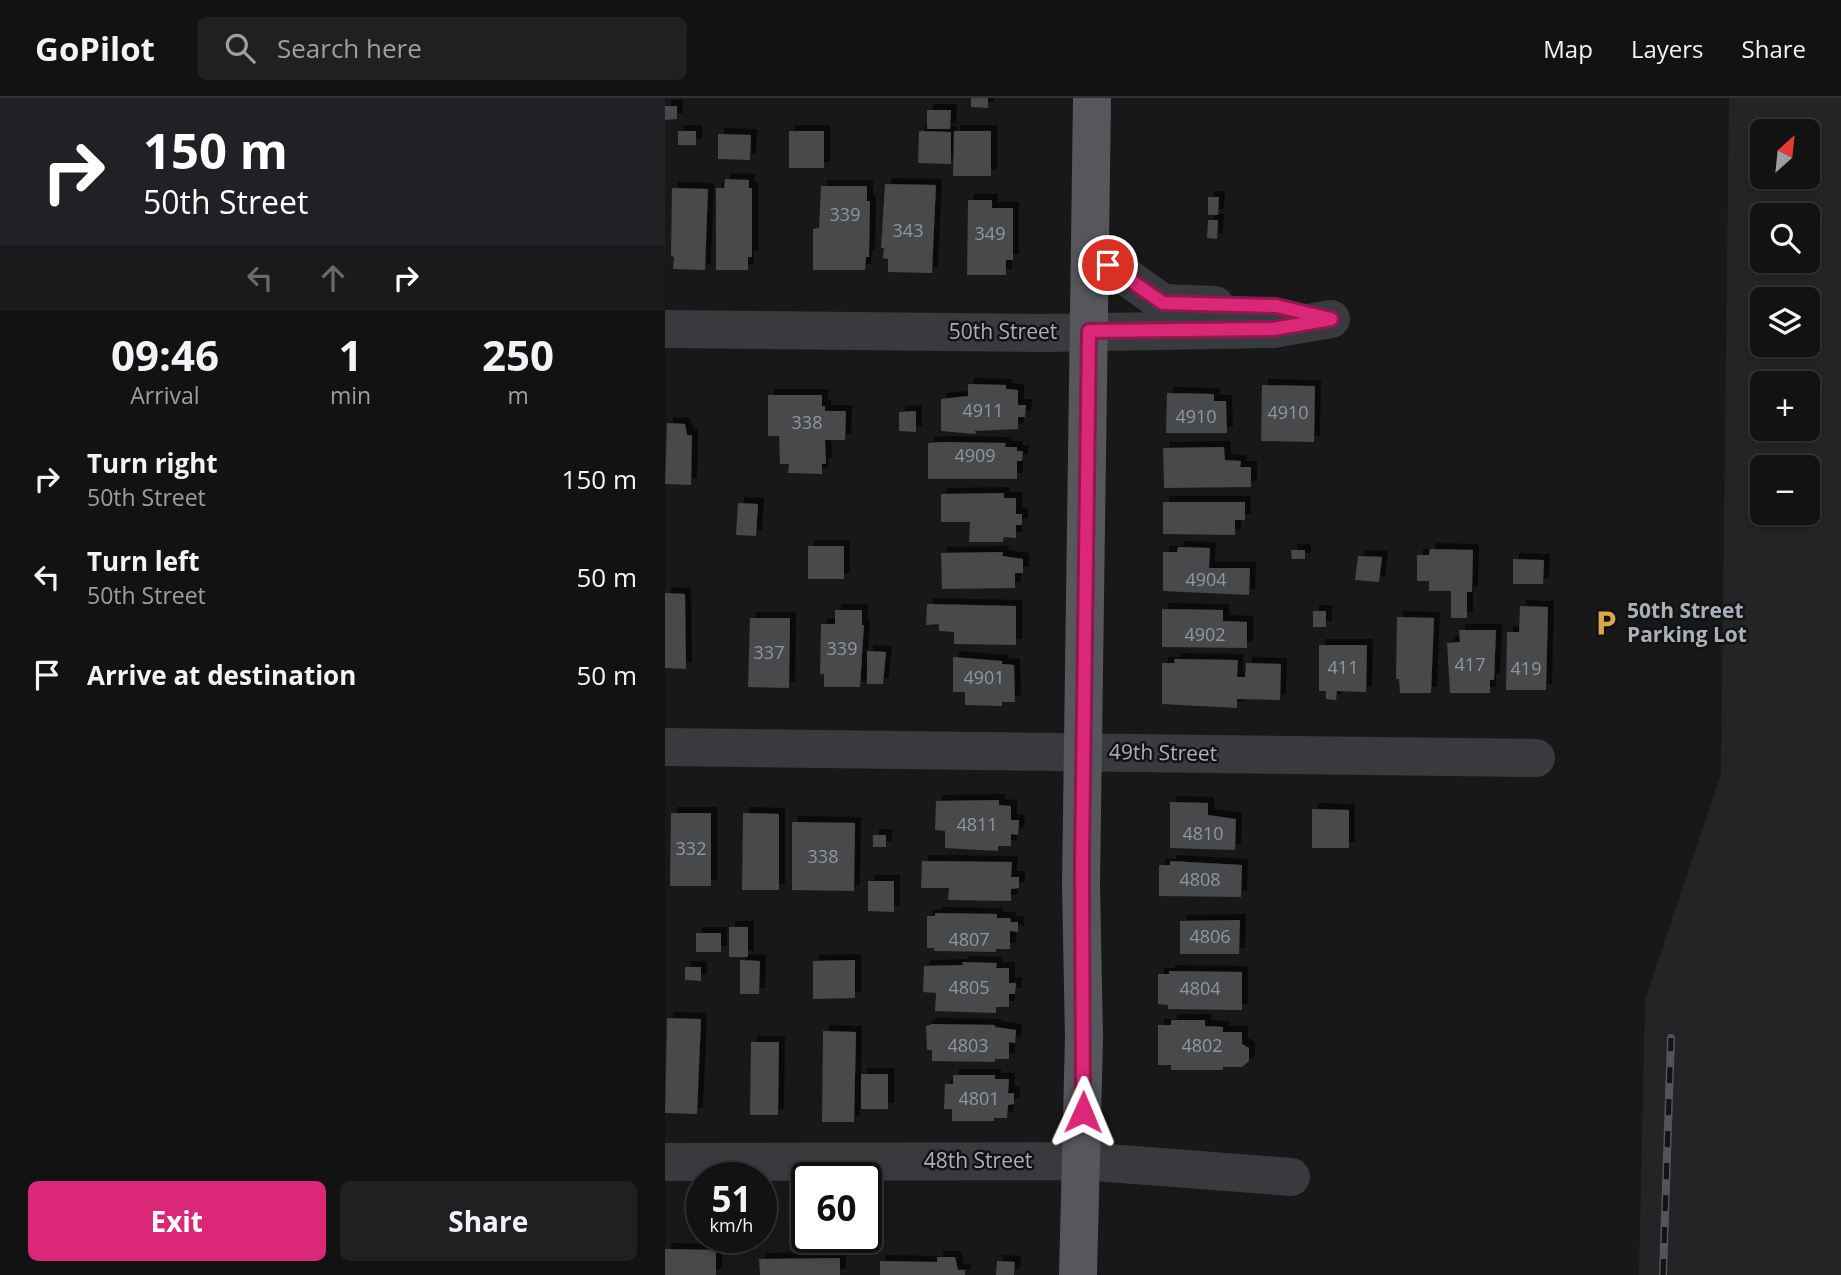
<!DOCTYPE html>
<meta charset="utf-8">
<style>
:root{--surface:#121213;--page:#1f2021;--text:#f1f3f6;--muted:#9c9ea0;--line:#313233;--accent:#db2777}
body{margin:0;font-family:"Open Sans",sans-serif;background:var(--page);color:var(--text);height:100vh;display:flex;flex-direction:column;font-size:26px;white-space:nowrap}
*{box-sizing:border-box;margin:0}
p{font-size:23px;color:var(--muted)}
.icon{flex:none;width:38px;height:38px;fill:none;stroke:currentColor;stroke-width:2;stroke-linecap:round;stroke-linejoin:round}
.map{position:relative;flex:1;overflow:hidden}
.panel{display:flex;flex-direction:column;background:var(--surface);width:665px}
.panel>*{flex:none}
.banner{background:#202124;color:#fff;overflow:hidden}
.needle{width:46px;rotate:27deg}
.buttons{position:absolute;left:1085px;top:21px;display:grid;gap:14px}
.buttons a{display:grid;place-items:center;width:70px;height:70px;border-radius:10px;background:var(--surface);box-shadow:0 4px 10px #0003,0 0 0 2px var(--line);font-size:35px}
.speed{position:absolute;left:21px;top:1064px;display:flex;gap:14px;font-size:35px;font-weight:700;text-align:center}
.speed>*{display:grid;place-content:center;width:91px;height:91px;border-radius:50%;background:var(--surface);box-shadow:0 4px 10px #0003,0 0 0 2px var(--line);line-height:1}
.speed small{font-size:18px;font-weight:400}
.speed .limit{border:4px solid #111;border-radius:10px;background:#fff;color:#111}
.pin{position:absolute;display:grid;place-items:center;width:60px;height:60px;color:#fff;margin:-30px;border:4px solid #fff;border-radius:50%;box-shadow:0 2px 7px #0007}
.me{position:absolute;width:77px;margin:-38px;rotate:1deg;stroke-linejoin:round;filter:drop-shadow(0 0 5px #0008)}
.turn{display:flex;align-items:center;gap:24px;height:147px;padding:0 28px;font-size:32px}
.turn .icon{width:91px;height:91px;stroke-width:2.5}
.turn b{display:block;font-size:49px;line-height:60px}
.lanes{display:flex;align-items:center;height:66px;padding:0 28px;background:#0003;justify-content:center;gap:35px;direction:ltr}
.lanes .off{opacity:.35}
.eta{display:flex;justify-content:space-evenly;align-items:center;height:119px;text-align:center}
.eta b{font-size:42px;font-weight:700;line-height:49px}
.action{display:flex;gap:14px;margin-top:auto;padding:14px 28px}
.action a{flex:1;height:80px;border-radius:10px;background:var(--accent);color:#fff;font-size:28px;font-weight:700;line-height:80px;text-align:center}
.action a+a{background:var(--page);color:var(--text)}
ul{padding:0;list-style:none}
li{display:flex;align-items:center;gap:21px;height:98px;padding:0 28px}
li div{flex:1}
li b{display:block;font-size:26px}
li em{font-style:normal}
header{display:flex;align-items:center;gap:42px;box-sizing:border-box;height:98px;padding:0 35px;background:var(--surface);border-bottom:2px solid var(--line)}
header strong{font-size:33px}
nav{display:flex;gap:38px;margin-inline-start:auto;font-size:24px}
.search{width:490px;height:63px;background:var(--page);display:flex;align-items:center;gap:18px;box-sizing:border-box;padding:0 24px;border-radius:10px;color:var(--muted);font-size:26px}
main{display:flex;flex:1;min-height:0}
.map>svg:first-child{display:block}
</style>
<header>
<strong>GoPilot</strong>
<div class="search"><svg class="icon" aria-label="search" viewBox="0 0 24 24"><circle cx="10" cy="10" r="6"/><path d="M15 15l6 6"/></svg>Search here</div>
<nav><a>Map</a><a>Layers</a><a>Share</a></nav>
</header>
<main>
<section class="panel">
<div class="banner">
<div class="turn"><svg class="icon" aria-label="right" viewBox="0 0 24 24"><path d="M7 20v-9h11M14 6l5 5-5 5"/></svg><div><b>150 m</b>50th Street</div></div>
<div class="lanes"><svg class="icon off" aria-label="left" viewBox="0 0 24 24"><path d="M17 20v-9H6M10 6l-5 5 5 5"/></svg><svg class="icon off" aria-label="ahead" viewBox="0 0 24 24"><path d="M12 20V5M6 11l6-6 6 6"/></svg><svg class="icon" aria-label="right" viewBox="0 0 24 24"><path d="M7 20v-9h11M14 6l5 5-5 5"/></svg></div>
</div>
<div class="eta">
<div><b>09:46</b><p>Arrival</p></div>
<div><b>1</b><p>min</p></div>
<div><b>250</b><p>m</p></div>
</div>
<ul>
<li><svg class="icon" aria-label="right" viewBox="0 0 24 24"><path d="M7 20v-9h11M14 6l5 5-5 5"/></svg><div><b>Turn right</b><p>50th Street</p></div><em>150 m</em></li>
<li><svg class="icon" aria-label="left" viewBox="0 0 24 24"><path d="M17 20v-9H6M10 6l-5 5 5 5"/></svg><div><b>Turn left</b><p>50th Street</p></div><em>50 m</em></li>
<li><svg class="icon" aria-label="arrive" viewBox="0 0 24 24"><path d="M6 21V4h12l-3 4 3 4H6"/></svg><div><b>Arrive at destination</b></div><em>50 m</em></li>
</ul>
<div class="action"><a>Exit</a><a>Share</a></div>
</section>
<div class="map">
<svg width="1176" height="1177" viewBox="0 0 1176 1177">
<defs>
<filter id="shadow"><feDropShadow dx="6" dy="-6" stdDeviation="0" flood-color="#0009"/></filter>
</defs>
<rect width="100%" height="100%" fill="#181819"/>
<path fill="#242426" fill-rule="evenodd" d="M1064,0H1176V1177H974L980,902L1056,676ZM1097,33H1143V79H1097ZM1097,117H1143V163H1097ZM1097,201H1143V247H1097ZM1097,285H1143V331H1097ZM1097,369H1143V415H1097Z"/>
<path fill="#47484c" filter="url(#shadow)" d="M306,0H323V10L306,9Z
M0,8H12V21L0,22Z
M262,12H286L285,31H262Z
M13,33H31V47H13Z
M124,33H159V70H124Z
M254,33L286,34V66L253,65Z
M289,33H326V78H288Z
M53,36L86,37L85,62L53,61Z
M60,81L84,82V90H87V159H83V172H51V90H59Z
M220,86L271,87L267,175L223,174V161L218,160L219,150H216Z
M156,88H202V103H205L204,159H201L200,172H148V131L154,130Z
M7,90L43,91L40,172L8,171L9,159L6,158Z
M543,99H554L553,117H543Z
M303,102H327V110H348V162H341V177H302Z
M543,122H553L552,141L542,140Z
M303,286L341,287V291L353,292V307H361L360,319H353V331L310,333L311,336L276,333V301L303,298Z
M597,287L650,288L649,344L596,343Z
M502,295L549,296V303H561L562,335H501Z
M103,297H157V308H160V313H181L180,342H160L161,366H157V376L123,375L124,366H115L114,338H103Z
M251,313V334L234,333V314Z
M2,325L20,326L22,337H27L26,387L0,386Z
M278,344L341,345L340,349H352V353H358L357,363H352V381H263V345Z
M559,349L560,362L576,363L575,369H586V389L499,390L498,350Z
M339,395V400H351V416H357V427H351V440L339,439L338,444H304L305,424H276V396Z
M498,404H580V422H570V437L498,436Z
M73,405L93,406L91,438L71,437Z
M143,448H179V481H143Z
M513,449L545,450L544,470H585L584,497L498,493V454H512Z
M765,451L808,452L807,494H802V520H786V493H764V483H752V457H764Z
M626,452H640V461H627Z
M338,454L337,458L358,461V475H350V490L277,491L276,455Z
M693,458L717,459L714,484L690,482Z
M848,461L879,462L878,486H848Z
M0,495L20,496L21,571L0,570Z
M262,506L351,508V547L289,546V534L274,533V526L261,527Z
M855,508L883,509L881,592H841L842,534H854Z
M497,511L558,512V523L582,524V550L497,549Z
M170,512H197V527H199L195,589H159V576H155L156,526H170Z
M648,513H661V529H648Z
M732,519L769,520L766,595H735L734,581H731Z
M85,520H125L124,590L83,589Z
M794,532H831L829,582H825V595H785L782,545L795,544Z
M654,547H702L701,594L672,593L671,602L661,601V593H654Z
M202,553L221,554L218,586H202Z
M288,559L337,563V566L349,567L350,604H337V608L300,607V594H288Z
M509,561L573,562L572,579H580L581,565L616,566L615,602L572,601V610L497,606V565H510Z
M334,702V707L346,708V722H354L353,737L346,736V748H333V753L280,750V733L270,732L271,703Z
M505,704L543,705V717L571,721L570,752L505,750Z
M647,711L684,712V750H647Z
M6,715H46V788H5Z
M78,715L114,716V792H77Z
M127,724L190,725L189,793L127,792Z
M208,737H221V749H208Z
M257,763L347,764L346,779H354V790L346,791V803L283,802L284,790H256Z
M505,763L577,767L576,799L494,798V767H505Z
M203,783H229V814L203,813Z
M270,815L332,816V820H345L346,824H353V834L345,833V851H331V854L269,853V850H262V818H270Z
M575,822L574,856H515V823Z
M64,829H83V859H64Z
M31,835H56V854H31Z
M75,862L95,863L94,896H75Z
M190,862V900L148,901V863Z
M297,864L332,865L331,870H344V885H351L350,896H344V909H331V915L270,913L271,895L258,894L259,868L298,867Z
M20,869H36V883L20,882Z
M504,873L577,874V912L503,911V907L493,906V876H504Z
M2,920L36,921L32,1016L0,1015Z
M506,922H540V928L558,929V934H577V946L584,950V963L577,969H558V972H506V967H493V927H506Z
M267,926L330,927V929L351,932L350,945L344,944V961H330V964L267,963V952H262L261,928Z
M158,933L191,934L189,1024H157Z
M86,944H114L113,1017H85Z
M196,976H223V1011H196Z
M288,977H330V981H344L343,995H349V1006L343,1007L342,1020H329V1023H287V1011H279L280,986H288Z
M0,1151L51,1152V1177H0Z
M272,1159H290L293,1172H300V1177H215V1163L272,1164Z
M175,1160V1177H95L94,1161Z
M332,1163L350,1164L349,1177H331Z"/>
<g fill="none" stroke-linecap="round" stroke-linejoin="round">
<path stroke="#393a3e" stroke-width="38" d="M425,153L498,205L550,207
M0,231L379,235L608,231L666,221
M0,649L871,660
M0,1064L417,1063L626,1079"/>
<path stroke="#55575d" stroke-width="38" d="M413,1177L419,939L416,787L427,0"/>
<g stroke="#525459" stroke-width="8">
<path id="rail" d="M998,1177L1006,940"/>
</g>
<use href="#rail" stroke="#131314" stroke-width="5" stroke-dasharray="16" stroke-linecap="butt"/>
</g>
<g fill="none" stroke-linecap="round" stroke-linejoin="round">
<g stroke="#8e194d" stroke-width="18">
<path id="route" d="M418,1014L417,762L424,233L608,231L666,221L611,208L498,205L443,167"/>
</g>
<use href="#route" stroke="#db2777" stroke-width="12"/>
</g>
<defs>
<g id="parking-bare" transform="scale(2.1)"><path d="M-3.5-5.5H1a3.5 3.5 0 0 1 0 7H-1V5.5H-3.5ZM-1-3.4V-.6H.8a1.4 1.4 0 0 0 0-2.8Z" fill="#dea64a" stroke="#131314" stroke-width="2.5" paint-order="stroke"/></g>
</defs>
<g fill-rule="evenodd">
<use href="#parking-bare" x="941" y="525"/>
</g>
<g text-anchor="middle" stroke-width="5" stroke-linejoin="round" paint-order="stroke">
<g font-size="18" fill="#92969d">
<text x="180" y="123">339</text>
<text x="243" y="139">343</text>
<text x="325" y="142">349</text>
<text x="318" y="319">4911</text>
<text x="623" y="321">4910</text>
<text x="531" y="325">4910</text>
<text x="142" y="331">338</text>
<text x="310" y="364">4909</text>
<text x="541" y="488">4904</text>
<text x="540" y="543">4902</text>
<text x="177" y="557">339</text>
<text x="104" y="561">337</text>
<text x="805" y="573">417</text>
<text x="678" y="576">411</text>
<text x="861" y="577">419</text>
<text x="319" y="586">4901</text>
<text x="312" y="733">4811</text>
<text x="538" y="742">4810</text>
<text x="26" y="757">332</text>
<text x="158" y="765">338</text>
<text x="535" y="788">4808</text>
<text x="545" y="845">4806</text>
<text x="304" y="848">4807</text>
<text x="304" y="896">4805</text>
<text x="535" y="897">4804</text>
<text x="303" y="954">4803</text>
<text x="537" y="954">4802</text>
<text x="314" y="1007">4801</text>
</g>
<g font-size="21" fill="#abb0b8" stroke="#131314">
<text x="338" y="241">50th Street</text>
<text transform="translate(498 655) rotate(1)" y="7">49th Street</text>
<text x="313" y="1070">48th Street</text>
</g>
<g font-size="21" font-weight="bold" fill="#abb0b8" stroke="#131314" text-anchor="start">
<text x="962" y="520">50th Street<tspan x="962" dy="24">Parking Lot</tspan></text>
</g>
</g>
</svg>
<div class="buttons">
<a><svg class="needle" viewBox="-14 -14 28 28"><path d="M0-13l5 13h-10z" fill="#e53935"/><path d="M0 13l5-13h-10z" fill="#9c9ea0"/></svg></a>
<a><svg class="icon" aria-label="search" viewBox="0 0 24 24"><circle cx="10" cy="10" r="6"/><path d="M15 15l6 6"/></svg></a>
<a><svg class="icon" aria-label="layers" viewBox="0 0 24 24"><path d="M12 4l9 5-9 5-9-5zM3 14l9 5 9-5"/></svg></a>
<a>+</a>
<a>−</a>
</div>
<div class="speed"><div>51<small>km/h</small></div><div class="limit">60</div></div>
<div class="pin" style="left:443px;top:167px;background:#d93025"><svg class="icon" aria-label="arrive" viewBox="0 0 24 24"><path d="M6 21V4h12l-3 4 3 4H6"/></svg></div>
<svg class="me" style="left:418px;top:1014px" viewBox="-20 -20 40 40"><path d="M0-17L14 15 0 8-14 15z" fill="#db2777" stroke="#fff" stroke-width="4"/></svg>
</div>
</main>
